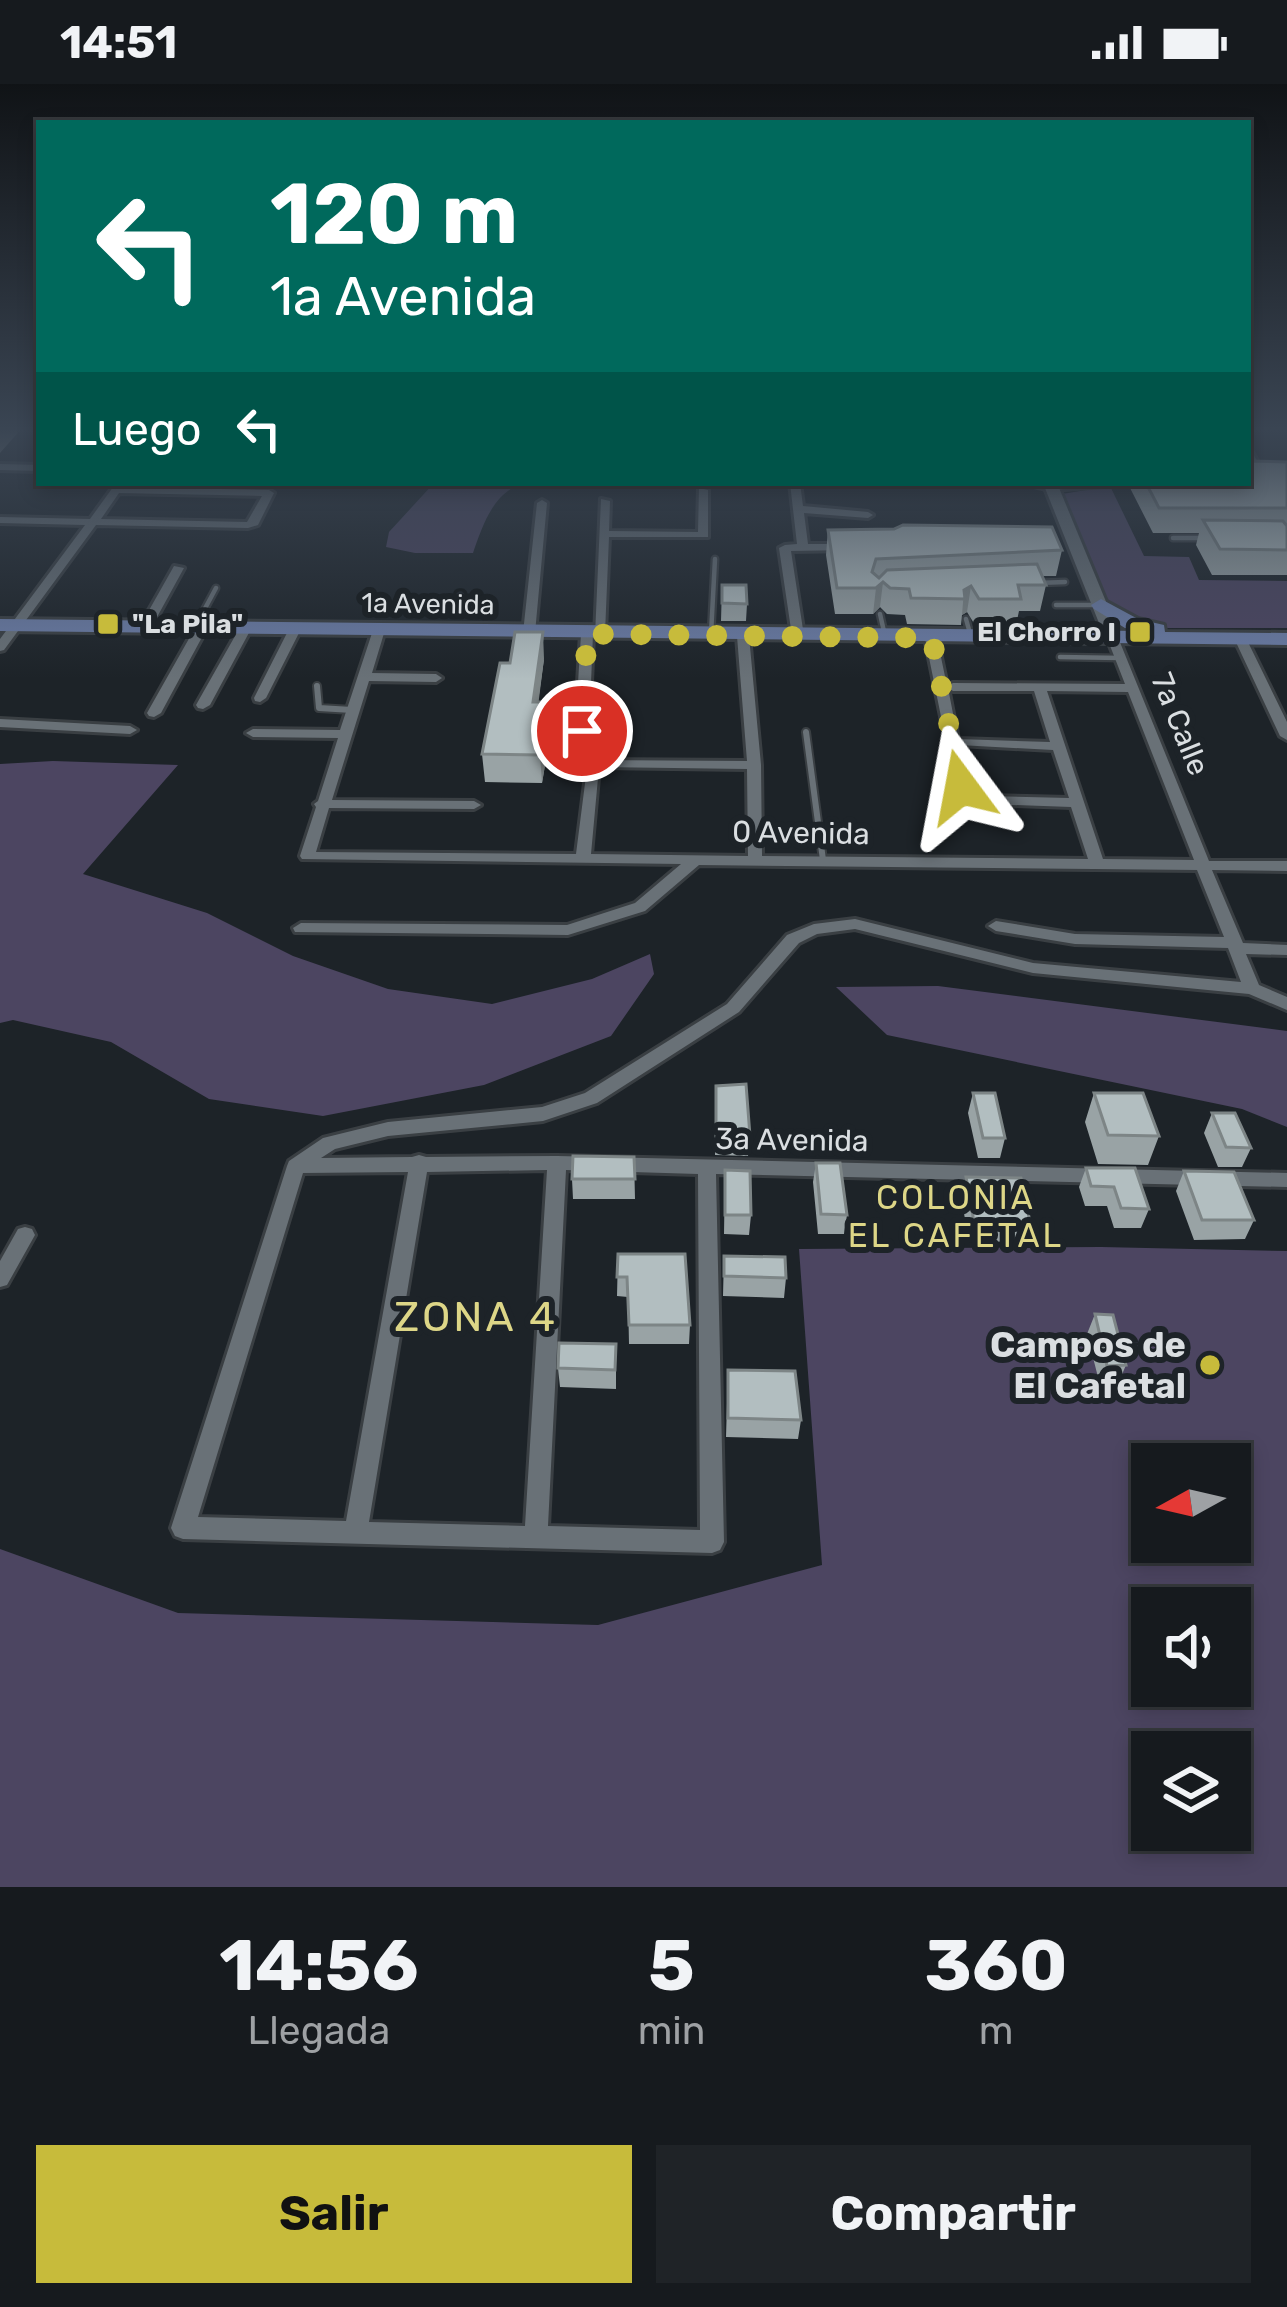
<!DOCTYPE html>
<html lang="es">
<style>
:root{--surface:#161a1e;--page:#1f2327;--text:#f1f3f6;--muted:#9ea1a4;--line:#35383c;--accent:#c7bb3b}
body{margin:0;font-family:Rubik,sans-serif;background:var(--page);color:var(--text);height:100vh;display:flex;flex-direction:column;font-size:45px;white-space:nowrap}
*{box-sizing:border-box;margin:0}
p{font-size:39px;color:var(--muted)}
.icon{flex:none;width:66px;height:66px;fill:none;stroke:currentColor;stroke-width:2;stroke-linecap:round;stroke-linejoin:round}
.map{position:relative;height:1803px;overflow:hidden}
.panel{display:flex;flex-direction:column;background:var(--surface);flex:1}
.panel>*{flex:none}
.banner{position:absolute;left:36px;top:36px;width:1215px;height:366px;border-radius:0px;box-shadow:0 6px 18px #0003,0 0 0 3px var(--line);background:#00695c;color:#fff;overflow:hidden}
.needle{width:78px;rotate:262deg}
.tools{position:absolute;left:1131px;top:1359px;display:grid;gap:24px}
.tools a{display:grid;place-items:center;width:120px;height:120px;border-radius:0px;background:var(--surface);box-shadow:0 6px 18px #0003,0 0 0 3px var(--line);font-size:60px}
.pin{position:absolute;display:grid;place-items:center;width:102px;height:102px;color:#fff;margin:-51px;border:6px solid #fff;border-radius:50%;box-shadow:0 3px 12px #0007}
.me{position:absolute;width:132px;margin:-66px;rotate:347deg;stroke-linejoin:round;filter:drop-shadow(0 0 9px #0008)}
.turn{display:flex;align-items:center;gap:42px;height:252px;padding:0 36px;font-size:54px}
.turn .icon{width:156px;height:156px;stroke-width:2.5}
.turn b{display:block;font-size:84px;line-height:102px}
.then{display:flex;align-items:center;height:114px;padding:0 36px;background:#0003;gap:24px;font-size:45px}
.eta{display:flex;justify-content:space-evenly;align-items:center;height:204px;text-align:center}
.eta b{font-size:72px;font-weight:700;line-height:84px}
.action{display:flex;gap:24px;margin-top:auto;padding:24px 36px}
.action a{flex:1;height:138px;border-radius:0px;background:var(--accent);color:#111;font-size:48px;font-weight:700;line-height:138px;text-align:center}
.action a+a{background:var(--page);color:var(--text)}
.status{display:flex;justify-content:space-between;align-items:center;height:84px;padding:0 60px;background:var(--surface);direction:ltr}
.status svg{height:33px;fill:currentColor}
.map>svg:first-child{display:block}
</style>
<div class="status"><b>14:51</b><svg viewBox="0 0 49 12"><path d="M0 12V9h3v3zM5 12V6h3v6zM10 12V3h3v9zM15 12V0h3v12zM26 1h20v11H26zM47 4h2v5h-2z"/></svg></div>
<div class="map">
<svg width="1287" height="1803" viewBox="0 0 1287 1803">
<rect width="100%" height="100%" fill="#1d2328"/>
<path fill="#4c4561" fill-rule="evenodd" d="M434,399H527C495,404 483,440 473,469H415L386,463L389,448Z
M1110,402L1144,472L1189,473L1199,496L1287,497V544H1159L1106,520L1062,410Z
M53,677L178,681L83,790L207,829L293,872L388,905L492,920L592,895L650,870L654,890L611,952L484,1001L323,1032L209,1015L111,958L13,936L0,939V680Z
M938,902L1287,947V1043L1242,1025L887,951L836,903Z
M1101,1163L1287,1167V1803H0V1465L178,1529L598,1541L822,1481L799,1165ZM1152,1380H1230V1458H1152ZM1152,1524H1230V1602H1152ZM1152,1668H1230V1746H1152Z"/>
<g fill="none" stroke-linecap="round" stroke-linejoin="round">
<g stroke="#3a3f43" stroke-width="9">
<path id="service-far1" d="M1173,454H1208
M1037,499L1065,498
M1056,521H1097
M880,530L885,552
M966,535L971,553
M195,543L216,504
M711,550L715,475
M1060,573L1121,574"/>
</g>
<g stroke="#3a3f43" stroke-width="10">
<path id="service" d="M317,602L319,624L352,626
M806,648L823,776"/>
</g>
<g stroke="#3a3f43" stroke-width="6">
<path id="minor" d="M1248,367L1252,368L1268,396L1267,398L1258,396L1248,379Z
M0,380L39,381V387L0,386Z
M116,399H125L124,403L269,406L274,409L258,441L248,444L96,441L4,566L0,567V555L85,441L0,439V433L90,435ZM119,409L262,412L247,438L101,435Z
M790,399H800L803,422L868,428L873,431L868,434L804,429L808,460H850L856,463L850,466L791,467L804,552L798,556L792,552L779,464L785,461L797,460Z
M1021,399H1109L1104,402L1051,406Z
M699,404L708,406V453H609L605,549L603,552H595L601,415L610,417L609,447L698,448Z
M542,416L547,419L535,549L529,553L523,549L537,419Z
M174,482L184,484L151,544L141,547L139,544Z
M201,540L207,544L161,629L154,633L149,632L147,629L195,544Z
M245,541L251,545L210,621L203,625L198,624L196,621L239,545Z
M295,541L301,545L266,614L260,618L255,617L254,614L289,545Z
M379,542L385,546L372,589L436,590L442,594L436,598L369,597L332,716L474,717L481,721L474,725L329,724L316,768L576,770L588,676L747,677L737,552L743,548L749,552L761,681L762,772L1088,775L1071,723L986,720L979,716L986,712L1069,714L1053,666L959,661L968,703L961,707L956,706L925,554L931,550L937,554L947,602L953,599L1125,600L1107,554L1109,551H1117L1209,777H1287V787L1212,786L1243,859L1287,861V871L1246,870L1259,901L1287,913V926L1249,910L1033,889L855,845L817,850L799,859L739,928L597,1019L543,1037L388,1052L335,1065L321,1074L412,1073L419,1071L426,1073L557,1072L1287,1089V1103L716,1090L724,1458L720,1466L712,1469L183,1455L175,1452L171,1444L287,1082L289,1077L323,1054L388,1038L542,1023L585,1009L727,920L787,851L814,840L855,835L1033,879L1241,898L1228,864L1075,860L996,847L988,842L996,837L1075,850L1224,853L1197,786L699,781L645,827L568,851L295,848L293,844L301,839L567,841L635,819L681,780L302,775L300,772L316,723L314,720L318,717L338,654L253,653L246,649L253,645L340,646L373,546ZM948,604L953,607H1034L1050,658L958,655ZM1047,607L1128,608L1194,776L1103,775ZM599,683L747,685L748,772L591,770ZM547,1086L525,1442L369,1438L427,1088ZM566,1086L698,1090L700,1446L548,1442ZM408,1088L346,1437L198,1433L303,1089Z
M587,546L593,550L589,648L582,652L575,648L581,550Z
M1240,550L1246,554L1287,638V656L1280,652L1234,554Z
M0,635L130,642L137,646L130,650L0,643Z
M25,1143L32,1145L35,1151L7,1201L0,1203V1177L18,1145Z"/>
</g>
<g stroke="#3a3f43" stroke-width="6">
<path id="tertiary" d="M1043,399H1057L1121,554L1118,557H1108L1105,554Z"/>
</g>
<g stroke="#3a3f43" stroke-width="6">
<path id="primary" d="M1101,515L1138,535L1164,541L1165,548L1287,549V561L0,547V535L1140,547L1125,544L1094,525L1091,521Z"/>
</g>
<use href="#service-far1" stroke="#697177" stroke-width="4.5"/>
<use href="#service" stroke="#697177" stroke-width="6"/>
<use href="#minor" fill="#697177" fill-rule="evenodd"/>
<use href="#tertiary" fill="#697177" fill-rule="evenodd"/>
<use href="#primary" fill="#6b7ca5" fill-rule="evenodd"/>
</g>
<path fill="#99a3a5" d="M1287,378V491H1212L1196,461L1199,449H1153L1128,400L1248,399Z
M828,446L1062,466L1056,492H1042L1046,501L1040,527H1019L1016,541H975L967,528L962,531L961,541L907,540L905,531L887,530L880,523L873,530H835L826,471Z
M722,501L747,520L746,537H721Z
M544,575L538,618H549L551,646L542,699L485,698L482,670Z
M716,1002L750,1052L748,1072L715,1071Z
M973,1009L1005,1054L1000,1074H978L968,1029Z
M1094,1009L1159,1052L1148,1081L1098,1080L1085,1038Z
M1212,1029L1251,1064L1242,1083H1218L1204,1049Z
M634,1073L635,1115H573L572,1095Z
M816,1079L847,1131L844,1150H818L813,1098Z
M1086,1084L1149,1125L1141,1144H1114L1107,1122H1085L1079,1103Z
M725,1086L751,1131L749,1151L724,1150Z
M1184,1087L1254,1136L1245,1155L1194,1156L1176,1107Z
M966,1093L1030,1138L1024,1158L969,1157L961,1113Z
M618,1170L690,1241L689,1260H629L628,1213L617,1212Z
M724,1172L786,1194L784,1214L723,1212Z
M1095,1230L1126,1281L1118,1300L1100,1301L1087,1250Z
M616,1260V1305L560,1303L558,1284Z
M728,1286L801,1336L798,1355L726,1353Z"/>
<path fill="#7d8586" d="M0,343H23L0,369Z
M883,498L880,523L873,530L876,504Z
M971,502L967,528L962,531L964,506Z
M543,548L544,575L535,646L533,618Z
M549,618L551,646L542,699L540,671Z"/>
<path fill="#b2bec0" stroke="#7d8586" stroke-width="3" d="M1248,377L1287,378V424H1159L1146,399H1248Z
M1203,436L1283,437L1287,442V466L1220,465Z
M903,441L1052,443L1062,466L876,475L872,488L879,494L887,486L1037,480L1046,501H1018L1021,515H979L971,502L964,506L965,515L911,514L909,505L890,504L883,498L876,504H837L828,446L894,445Z
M722,501H746L747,520L722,519Z
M515,548H543L533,618H549L540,671L482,670L500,579H510Z
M746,1000L750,1052H716V1002Z
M973,1009H995L1005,1054H983Z
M1094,1009H1143L1159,1052L1108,1051Z
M1212,1029H1235L1251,1064L1226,1063Z
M573,1072L634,1073L635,1095H572Z
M816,1079H840L847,1131L821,1130Z
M1086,1084H1135L1149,1125L1121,1124L1114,1103L1091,1102Z
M725,1086L750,1087L751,1131H725Z
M1184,1087L1234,1088L1254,1136H1202Z
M966,1093L1021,1094L1030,1138H974Z
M618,1170H685L690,1241H629L627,1193H617Z
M724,1172L785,1173L786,1194L724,1192Z
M1095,1230L1113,1231L1126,1281L1107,1282Z
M559,1259L616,1260L615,1286L558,1284Z
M728,1286L795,1287L801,1336L728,1334Z"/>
<linearGradient id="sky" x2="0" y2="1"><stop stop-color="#101316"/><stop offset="0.58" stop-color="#3a4553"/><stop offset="1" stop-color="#3a4553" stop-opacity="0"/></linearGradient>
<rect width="1287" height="595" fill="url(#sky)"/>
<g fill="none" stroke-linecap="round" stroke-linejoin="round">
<path stroke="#c7bb3b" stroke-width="21" stroke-dasharray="0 37.8" d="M582,647L587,550L932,554L961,703"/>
</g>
<g fill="#c7bb3b" stroke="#1d2328" stroke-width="4.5">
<rect x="96" y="528" width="24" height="24" rx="6"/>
<rect x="1128" y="536" width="24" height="24" rx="6"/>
<circle cx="1210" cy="1281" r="12"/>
</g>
<g text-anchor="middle" stroke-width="12" stroke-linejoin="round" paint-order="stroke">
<g font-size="27" fill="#dadee1" stroke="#1d2328">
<text transform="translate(428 520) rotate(1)" y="9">1a Avenida</text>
</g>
<g font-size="27" font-weight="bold" fill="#dadee1" stroke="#1d2328" text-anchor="start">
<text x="132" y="549">"La Pila"</text>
<text x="1116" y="557" text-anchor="end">El Chorro I</text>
</g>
<g font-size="30" fill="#dadee1" stroke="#1d2328">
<text transform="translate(1180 640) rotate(68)" y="10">7a Calle</text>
<text transform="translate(801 749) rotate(1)" y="10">0 Avenida</text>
<text transform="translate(792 1056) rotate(1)" y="10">3a Avenida</text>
</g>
<g font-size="33" letter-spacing="3" fill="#ddd687" stroke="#1d2328">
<text x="956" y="1125">COLONIA<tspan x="956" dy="38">EL CAFETAL</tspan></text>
</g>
<g font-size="36" font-weight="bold" fill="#dadee1" stroke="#1d2328" text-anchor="end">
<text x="1186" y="1273">Campos de<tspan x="1186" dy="41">El Cafetal</tspan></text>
</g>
<g font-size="42" letter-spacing="3" fill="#ddd687" stroke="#1d2328">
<text x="476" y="1247">ZONA 4</text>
</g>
</g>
</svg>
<div class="tools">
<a><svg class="needle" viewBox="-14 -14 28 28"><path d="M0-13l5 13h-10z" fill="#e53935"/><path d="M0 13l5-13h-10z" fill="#9ea1a4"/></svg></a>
<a><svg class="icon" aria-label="sound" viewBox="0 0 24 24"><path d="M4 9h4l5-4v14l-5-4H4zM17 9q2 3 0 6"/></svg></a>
<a><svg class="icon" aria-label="layers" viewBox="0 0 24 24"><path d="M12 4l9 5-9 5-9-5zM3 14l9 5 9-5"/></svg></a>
</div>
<div class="pin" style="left:582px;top:647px;background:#d93025"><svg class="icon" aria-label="arrive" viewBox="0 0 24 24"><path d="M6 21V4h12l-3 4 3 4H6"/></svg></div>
<svg class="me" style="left:961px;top:703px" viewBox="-20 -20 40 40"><path d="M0-17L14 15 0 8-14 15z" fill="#c7bb3b" stroke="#fff" stroke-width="4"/></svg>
<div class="banner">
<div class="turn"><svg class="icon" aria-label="left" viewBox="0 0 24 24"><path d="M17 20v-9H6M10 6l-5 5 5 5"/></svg><div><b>120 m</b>1a Avenida</div></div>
<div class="then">Luego<svg class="icon" aria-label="left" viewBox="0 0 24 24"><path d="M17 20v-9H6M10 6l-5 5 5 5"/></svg></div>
</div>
</div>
<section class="panel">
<div class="eta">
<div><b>14:56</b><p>Llegada</p></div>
<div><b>5</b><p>min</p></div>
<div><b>360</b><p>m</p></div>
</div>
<div class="action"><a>Salir</a><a>Compartir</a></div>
</section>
